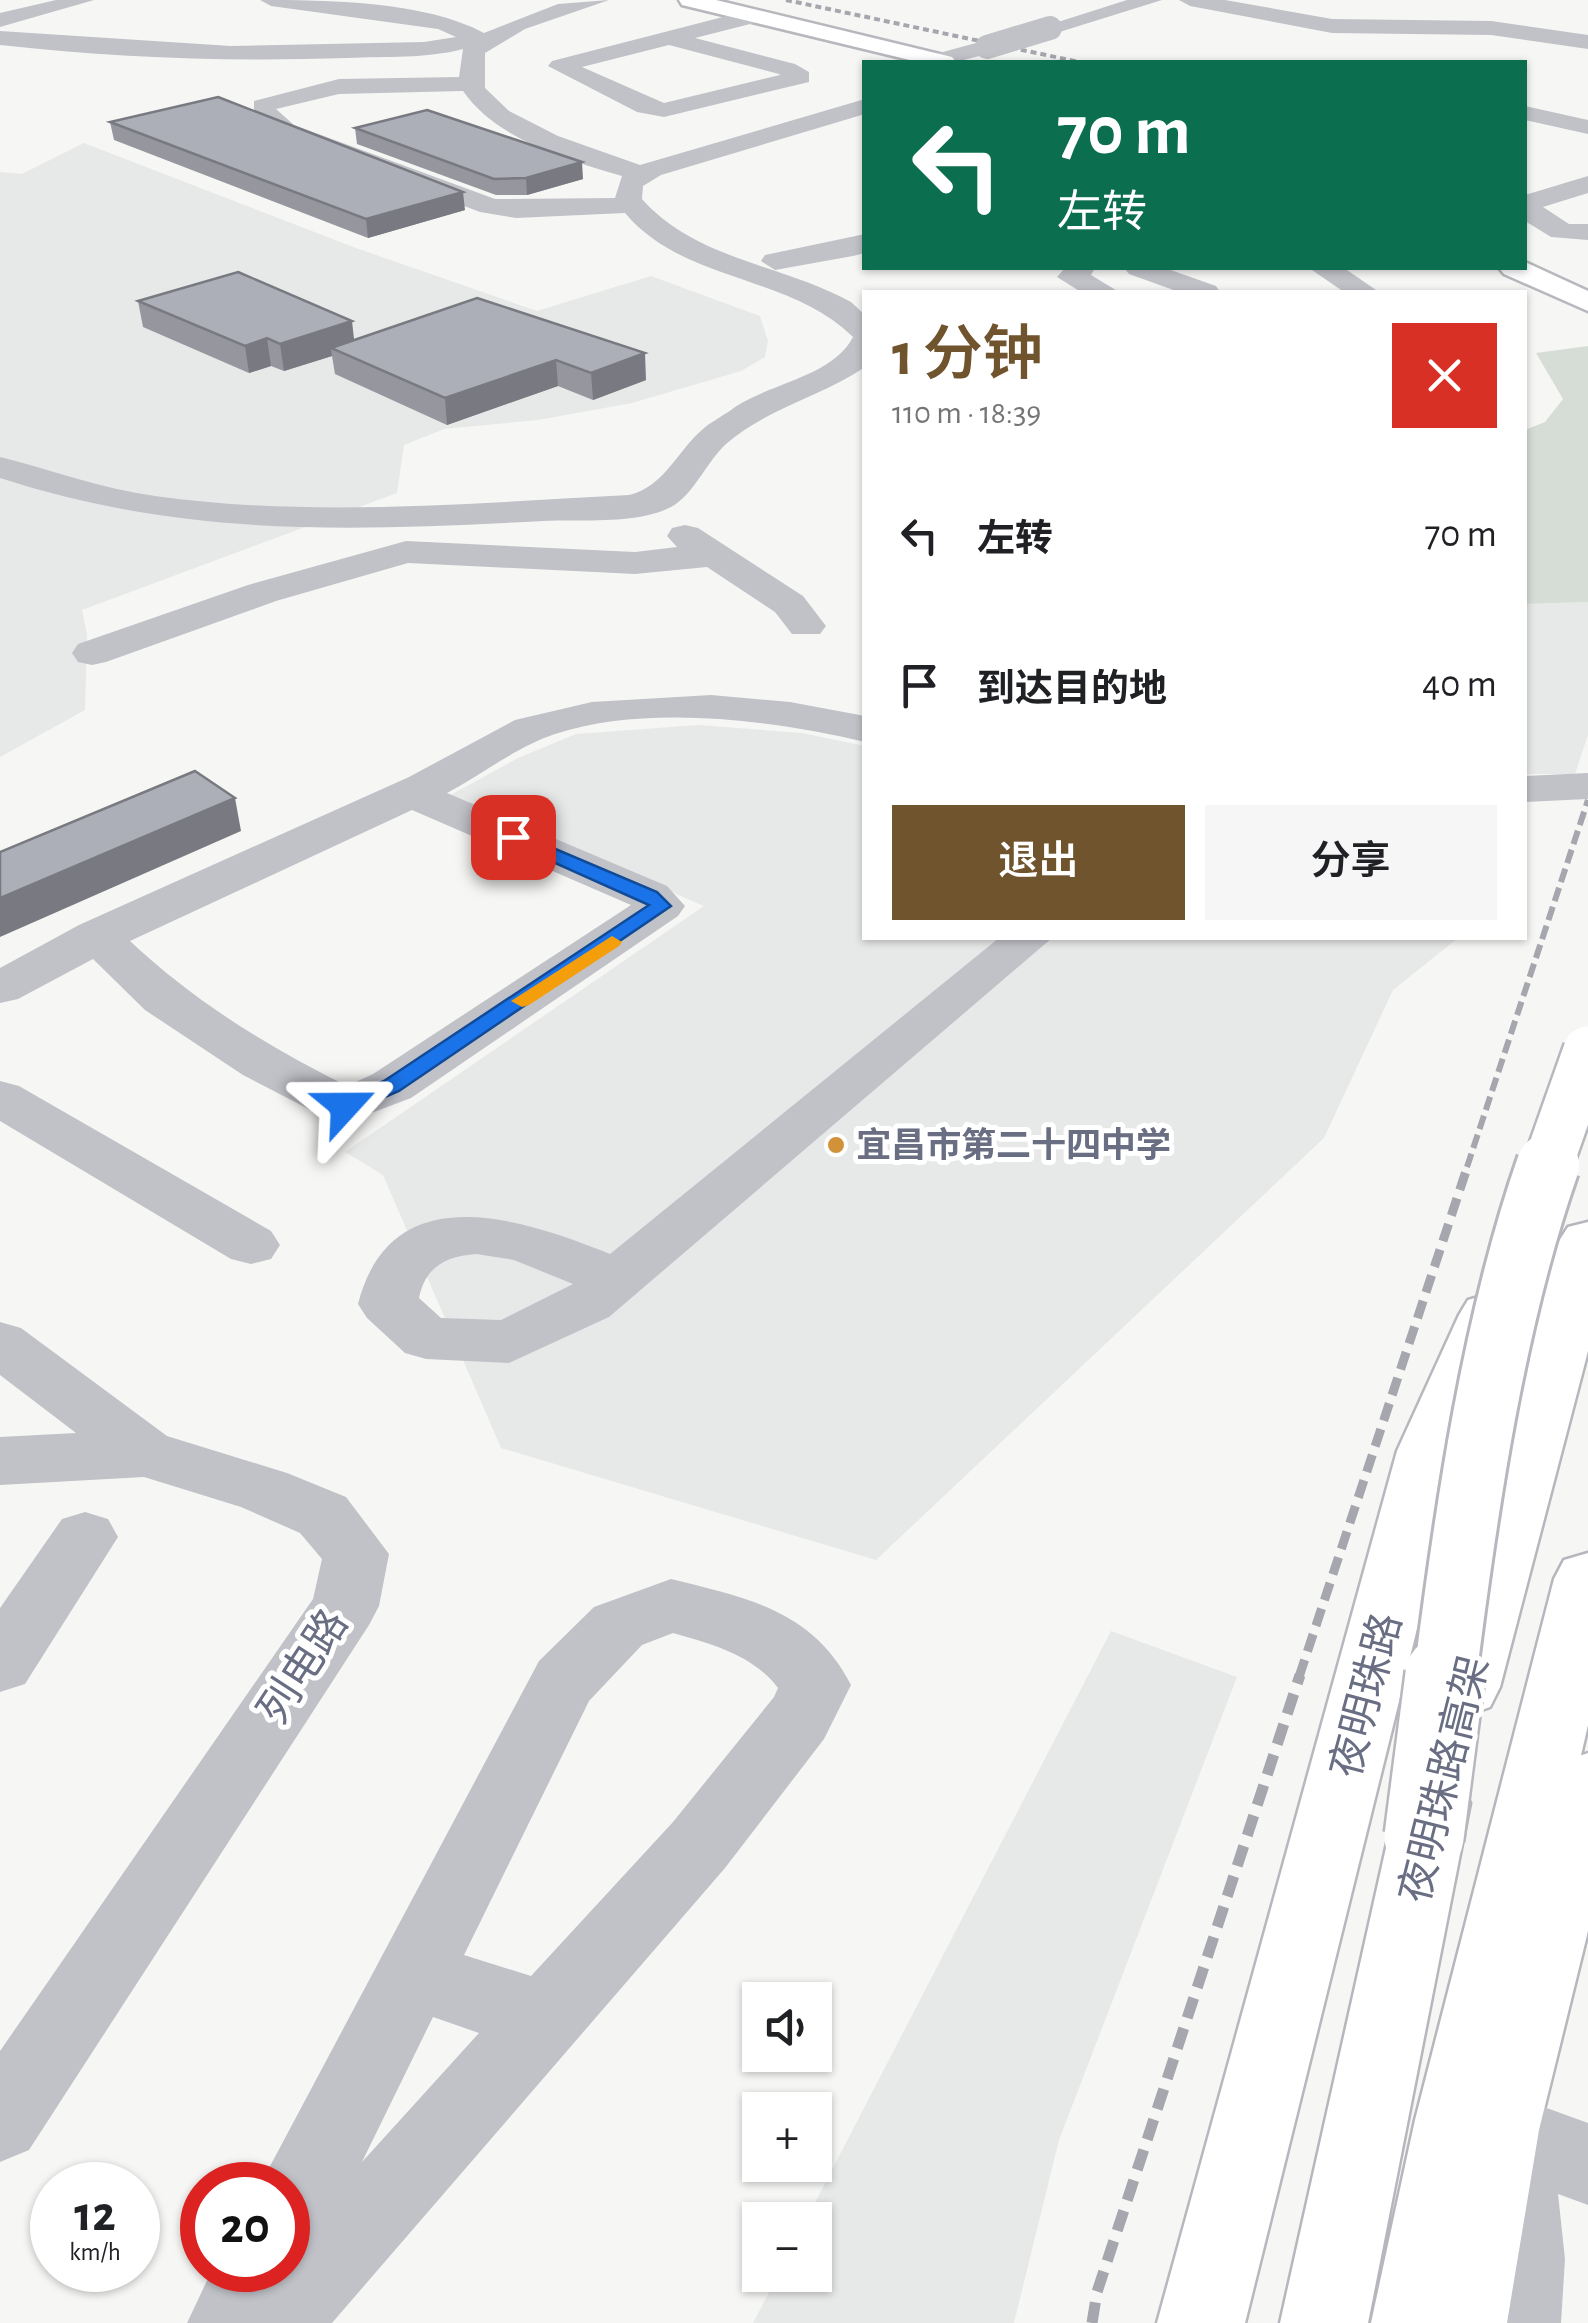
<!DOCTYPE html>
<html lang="zh">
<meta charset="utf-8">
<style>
:root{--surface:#fff;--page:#f6f6f6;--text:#202124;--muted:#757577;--accent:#70542e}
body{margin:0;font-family:"Alegreya Sans","Noto Sans SC",sans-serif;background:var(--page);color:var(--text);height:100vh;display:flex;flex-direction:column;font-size:38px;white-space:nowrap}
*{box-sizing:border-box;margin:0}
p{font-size:32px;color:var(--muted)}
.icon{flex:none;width:55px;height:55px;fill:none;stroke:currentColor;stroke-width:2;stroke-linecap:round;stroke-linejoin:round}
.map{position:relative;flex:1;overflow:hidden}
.drawer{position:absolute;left:862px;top:290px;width:665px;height:650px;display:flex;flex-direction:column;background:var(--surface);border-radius:0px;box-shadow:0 2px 8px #0004}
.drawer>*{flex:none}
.guide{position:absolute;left:862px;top:60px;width:665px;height:210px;border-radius:0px;box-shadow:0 2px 8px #0004;background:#0b6e4f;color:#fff;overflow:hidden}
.tools{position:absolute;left:742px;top:1982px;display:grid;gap:20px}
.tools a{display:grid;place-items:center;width:90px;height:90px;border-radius:0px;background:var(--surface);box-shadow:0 2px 8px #0004;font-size:50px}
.speed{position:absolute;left:30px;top:2162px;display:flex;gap:20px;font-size:50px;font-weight:700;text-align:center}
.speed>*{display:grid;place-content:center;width:130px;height:130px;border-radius:50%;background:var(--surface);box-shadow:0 2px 8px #0004;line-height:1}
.speed small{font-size:25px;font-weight:400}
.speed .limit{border:15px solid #d22;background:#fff;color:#111}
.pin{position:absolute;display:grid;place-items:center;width:85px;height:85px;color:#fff;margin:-42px;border-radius:20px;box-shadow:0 5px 15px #0006}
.me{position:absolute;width:110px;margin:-55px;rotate:66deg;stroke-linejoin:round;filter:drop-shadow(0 0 8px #0008)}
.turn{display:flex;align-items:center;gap:35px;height:210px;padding:0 30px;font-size:45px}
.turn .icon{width:130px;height:130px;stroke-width:2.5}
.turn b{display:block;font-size:70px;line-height:85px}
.round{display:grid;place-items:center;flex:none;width:105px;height:105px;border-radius:0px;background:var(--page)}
.overview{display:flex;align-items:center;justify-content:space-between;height:170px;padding:0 30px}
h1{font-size:60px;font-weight:600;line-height:75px;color:var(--accent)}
.action{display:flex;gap:20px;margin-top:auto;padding:20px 30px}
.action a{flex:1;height:115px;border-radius:0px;background:var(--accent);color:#fff;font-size:40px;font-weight:600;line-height:115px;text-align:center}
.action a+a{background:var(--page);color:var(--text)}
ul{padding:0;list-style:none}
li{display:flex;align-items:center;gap:30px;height:150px;padding:0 30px}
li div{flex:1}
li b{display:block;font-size:38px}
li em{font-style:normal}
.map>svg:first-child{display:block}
</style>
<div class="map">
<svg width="1588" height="2323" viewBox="0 0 1588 2323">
<rect width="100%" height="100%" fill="#f6f7f4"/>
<path fill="#e7e8e8" d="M84,143L356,248L537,311L651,276L760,316L768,341L765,357L741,371L632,403L538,420L444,429L404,445L397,493L82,610L87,635L85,710L0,757V172L22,174Z
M1588,602V735L1575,774H1525V604Z
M698,725L802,733L865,746V938H1458L1393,990L1324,1138L876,1560L501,1448L383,1175L345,1152L704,906L447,797L518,758L576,734Z
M1111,1631L1237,1677L1059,2140L1014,2323H753L778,2275H815V2220H806Z"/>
<path fill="#d6ddd7" d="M1588,346V602L1525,604V430L1545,422L1563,399L1536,353Z"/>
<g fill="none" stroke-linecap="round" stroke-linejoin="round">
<g stroke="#b7b8bd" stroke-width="5">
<path id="major" d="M679,0H716L952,57L956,62H918L682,5Z
M1525,262L1588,291V311L1504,274L1499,268H1525Z
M1489,1294L1510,1300L1519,1315L1461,1451L1245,2323H1157L1397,1451L1459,1315L1468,1300Z
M1588,1753V1931L1539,2130L1507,2323H1419L1455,2130L1551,1784L1562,1762Z"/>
</g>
<g stroke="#b6b7bc" stroke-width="5">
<path id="highway" d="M1588,1222V1351L1500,1687L1490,1707L1465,1716L1440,1707L1430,1687L1559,1241L1568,1227Z
M1588,1553V1725L1497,2120L1459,2323H1371L1415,2120L1554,1579L1564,1560Z
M1433,1771L1459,1781L1470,1803L1368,2323H1280L1396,1803L1407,1781Z"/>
</g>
<path fill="#c1c2c8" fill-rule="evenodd" d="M56,0H94L0,27V13Z
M260,0C327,0 425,1 484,33L558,4L609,0L525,29L485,53V88L509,111L558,136L640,165L865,99V114L661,175L643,186L642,199C696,260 782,264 851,302L865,315V367C821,397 767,408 726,444C707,461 693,496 671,507C636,525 581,519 543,521C351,531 186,538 0,478V457C52,470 102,489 155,496C312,518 472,503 629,495C664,487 677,451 703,429C712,421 725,415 735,407C771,383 833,376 853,337C789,274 684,283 625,213L516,218L480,212L276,135L254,117V101L339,79L459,77L463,49C426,59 386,56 348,58C231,62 116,58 0,45V31L231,46L424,42L456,37L438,29L271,6ZM463,91C497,140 568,160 622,176L615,198L495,199L294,125L276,109L339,94Z
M1127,0H1162L1050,35L1039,28Z
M1179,0H1225L1332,19L1491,21L1588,35V49L1491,35L1332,33L1190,6Z
M754,9L765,16L762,21L695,38L795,64L809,72V82L664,117L637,112L548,66L552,61ZM669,45L779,74L780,75L664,103L582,67Z
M987,40L998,47L995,52L956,62L924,61L928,56Z
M1525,106L1588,120V134L1525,120Z
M1588,176V193L1543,207L1569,224H1588V240L1551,237L1525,221V195Z
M865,234V253L853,256L775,270L761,261L765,255Z
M1065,268H1095L1091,275L1119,292H1081L1057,277Z
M1124,268H1165L1216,286L1220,292H1179L1129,274Z
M1309,268H1344L1379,292H1344Z
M685,525L698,528L803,596L826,626L820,634H792L775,612L707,567L635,574L408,563L276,601L106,662L92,665L78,662L72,653L78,644L248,585L406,541L635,552L677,547L667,536L672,528Z
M711,695L790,702L865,716V742C773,720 646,704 555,734C516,747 483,774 447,793L667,886L685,906L678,916L411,1098L345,1123L326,1118L243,1075L145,1010L93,959L18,999L0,1003V968L79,925L409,777L515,720L592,702ZM412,810L631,905L373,1074L347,1086C267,1046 195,1002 130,941Z
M1588,773V799L1525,802V776Z
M999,938H1052L609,1317L509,1363L426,1359L405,1353L367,1318L358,1304C391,1175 521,1218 610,1254ZM476,1254L514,1260L573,1284L501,1320L441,1318L419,1298C425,1267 446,1256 476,1254Z
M0,1081L19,1086L271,1231L280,1245L271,1259L251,1264L231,1259L0,1121Z
M0,1322L21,1328L167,1436L287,1473L346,1497L389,1554L379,1606L369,1625L29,2150L0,2162V2051L313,1599L322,1559L300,1533L241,1507L144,1477L0,1485V1437L76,1433L0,1375Z
M85,1512L108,1519L118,1537L25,1684L0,1692V1608L62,1519Z
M671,1579C747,1598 813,1610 851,1685L824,1739L725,1868L332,2323H187L212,2270H288V2185H260L539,1661L594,1607ZM673,1633C712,1644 753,1655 778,1688L774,1697L673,1822L531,1976L464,1955L589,1701L642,1645ZM433,2017L479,2033L362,2162Z
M1497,2090L1588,2123V2205L1558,2194L1565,2259L1561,2323H1473C1480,2258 1481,2190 1455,2130L1468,2101Z"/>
<use href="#major" fill="#fff" fill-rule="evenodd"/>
<use href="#highway" fill="#fff" fill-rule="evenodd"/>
<path stroke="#a5a6ae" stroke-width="4" stroke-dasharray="6 4" stroke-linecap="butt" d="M786,0L1079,62"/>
<path stroke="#a5a6ae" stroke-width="6" stroke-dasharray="14 6" stroke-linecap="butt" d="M1467,1167L1588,800"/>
<path stroke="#a5a6ae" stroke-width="9" stroke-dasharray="18 9" stroke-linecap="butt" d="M1299,1677L1468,1165"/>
<path stroke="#a5a6ae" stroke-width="11" stroke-dasharray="21 11" stroke-linecap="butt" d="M1092,2323L1097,2292L1300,1675"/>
<g stroke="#b7b8bd" stroke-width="54" stroke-linecap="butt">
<path id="major-bridge-far2" d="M1547,1167L1588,1051"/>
</g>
<g stroke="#b7b8bd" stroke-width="68" stroke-linecap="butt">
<path id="major-bridge-far1" d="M1445,1677C1466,1511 1493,1322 1548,1165"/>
</g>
<g stroke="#b7b8bd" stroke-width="84" stroke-linecap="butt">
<path id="major-bridge" d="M1424,1837L1445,1675"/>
</g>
<path stroke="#c1c2c8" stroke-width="24" d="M987,47L1050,28"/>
<use href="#major-bridge-far2" stroke="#fff" stroke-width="49"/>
<use href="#major-bridge-far1" stroke="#fff" stroke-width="62"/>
<use href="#major-bridge" stroke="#fff" stroke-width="79"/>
</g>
<path fill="#95969e" d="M110,122L465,210L368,238L114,140Z
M355,128L583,179L527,195H496L357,144Z
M477,298L646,380L593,400L558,386L447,425L335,374L332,356L284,371L271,366L249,373L143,327L138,301L354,340Z"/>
<path fill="#797a81" d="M582,162L583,179L527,195L526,178Z
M463,192L465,210L368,238L366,219Z
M352,321L355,348H331L332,356L284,371L280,344Z
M267,338L271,366L249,373L245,346Z
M645,353L646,380L593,400L591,373Z
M556,360L558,386L447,425L445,398Z
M235,798L241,831L0,937V898Z"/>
<path fill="#adafb8" stroke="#797a81" stroke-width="2.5" d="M218,97L463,192L366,219L110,122Z
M427,110L582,162L526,178L494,179L355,128Z
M238,272L352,321L280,344L267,338L245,346L138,301Z
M477,298L645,353L591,373L556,360L445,398L331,348Z
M195,771L235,798L0,898V852Z"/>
<path fill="#1a73e8" stroke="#114b97" stroke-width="2.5" d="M513,831L657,892L671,906L399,1091L353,1111H337V1101L384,1081L649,905L506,841L504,837Z"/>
<path fill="#f59e0b" d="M612,936L622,942L619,946L529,1005L522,1007L511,1001Z"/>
<circle fill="#d1923a" stroke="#fff" stroke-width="4" cx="836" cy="1145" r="10"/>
<g text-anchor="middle" stroke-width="10" stroke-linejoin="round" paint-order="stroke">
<g font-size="35" font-weight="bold" fill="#696e82" stroke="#fff" text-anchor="start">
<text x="856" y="1157">宜昌市第二十四中学</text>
</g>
<g font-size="42" fill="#696e82" stroke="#fff">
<text transform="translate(302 1666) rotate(-57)" y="15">列电路</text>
<text transform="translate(1365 1695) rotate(-75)" y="15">夜明珠路</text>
<text transform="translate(1443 1779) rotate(-76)" y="15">夜明珠路高架</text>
</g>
</g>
</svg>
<div class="tools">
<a><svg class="icon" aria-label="sound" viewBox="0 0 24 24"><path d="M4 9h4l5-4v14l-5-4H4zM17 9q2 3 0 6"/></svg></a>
<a>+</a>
<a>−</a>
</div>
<div class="speed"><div>12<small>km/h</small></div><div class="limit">20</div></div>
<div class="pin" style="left:513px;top:837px;background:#d93025"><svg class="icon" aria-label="arrive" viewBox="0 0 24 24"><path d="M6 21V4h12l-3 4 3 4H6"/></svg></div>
<svg class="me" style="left:345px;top:1106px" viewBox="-20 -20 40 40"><path d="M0-17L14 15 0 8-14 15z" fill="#1a73e8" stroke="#fff" stroke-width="4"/></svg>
<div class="guide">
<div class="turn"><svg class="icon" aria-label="left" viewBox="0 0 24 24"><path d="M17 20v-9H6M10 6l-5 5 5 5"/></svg><div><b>70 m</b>左转</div></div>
</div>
<section class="drawer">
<div class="overview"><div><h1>1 分钟</h1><p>110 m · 18:39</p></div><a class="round" style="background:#d93025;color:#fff"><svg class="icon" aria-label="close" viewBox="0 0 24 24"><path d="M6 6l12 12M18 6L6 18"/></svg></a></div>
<ul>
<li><svg class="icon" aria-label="left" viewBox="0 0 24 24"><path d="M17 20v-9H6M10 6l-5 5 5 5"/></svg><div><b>左转</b></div><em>70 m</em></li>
<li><svg class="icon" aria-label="arrive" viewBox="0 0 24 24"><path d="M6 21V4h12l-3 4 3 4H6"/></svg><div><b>到达目的地</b></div><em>40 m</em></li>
</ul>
<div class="action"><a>退出</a><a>分享</a></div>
</section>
</div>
